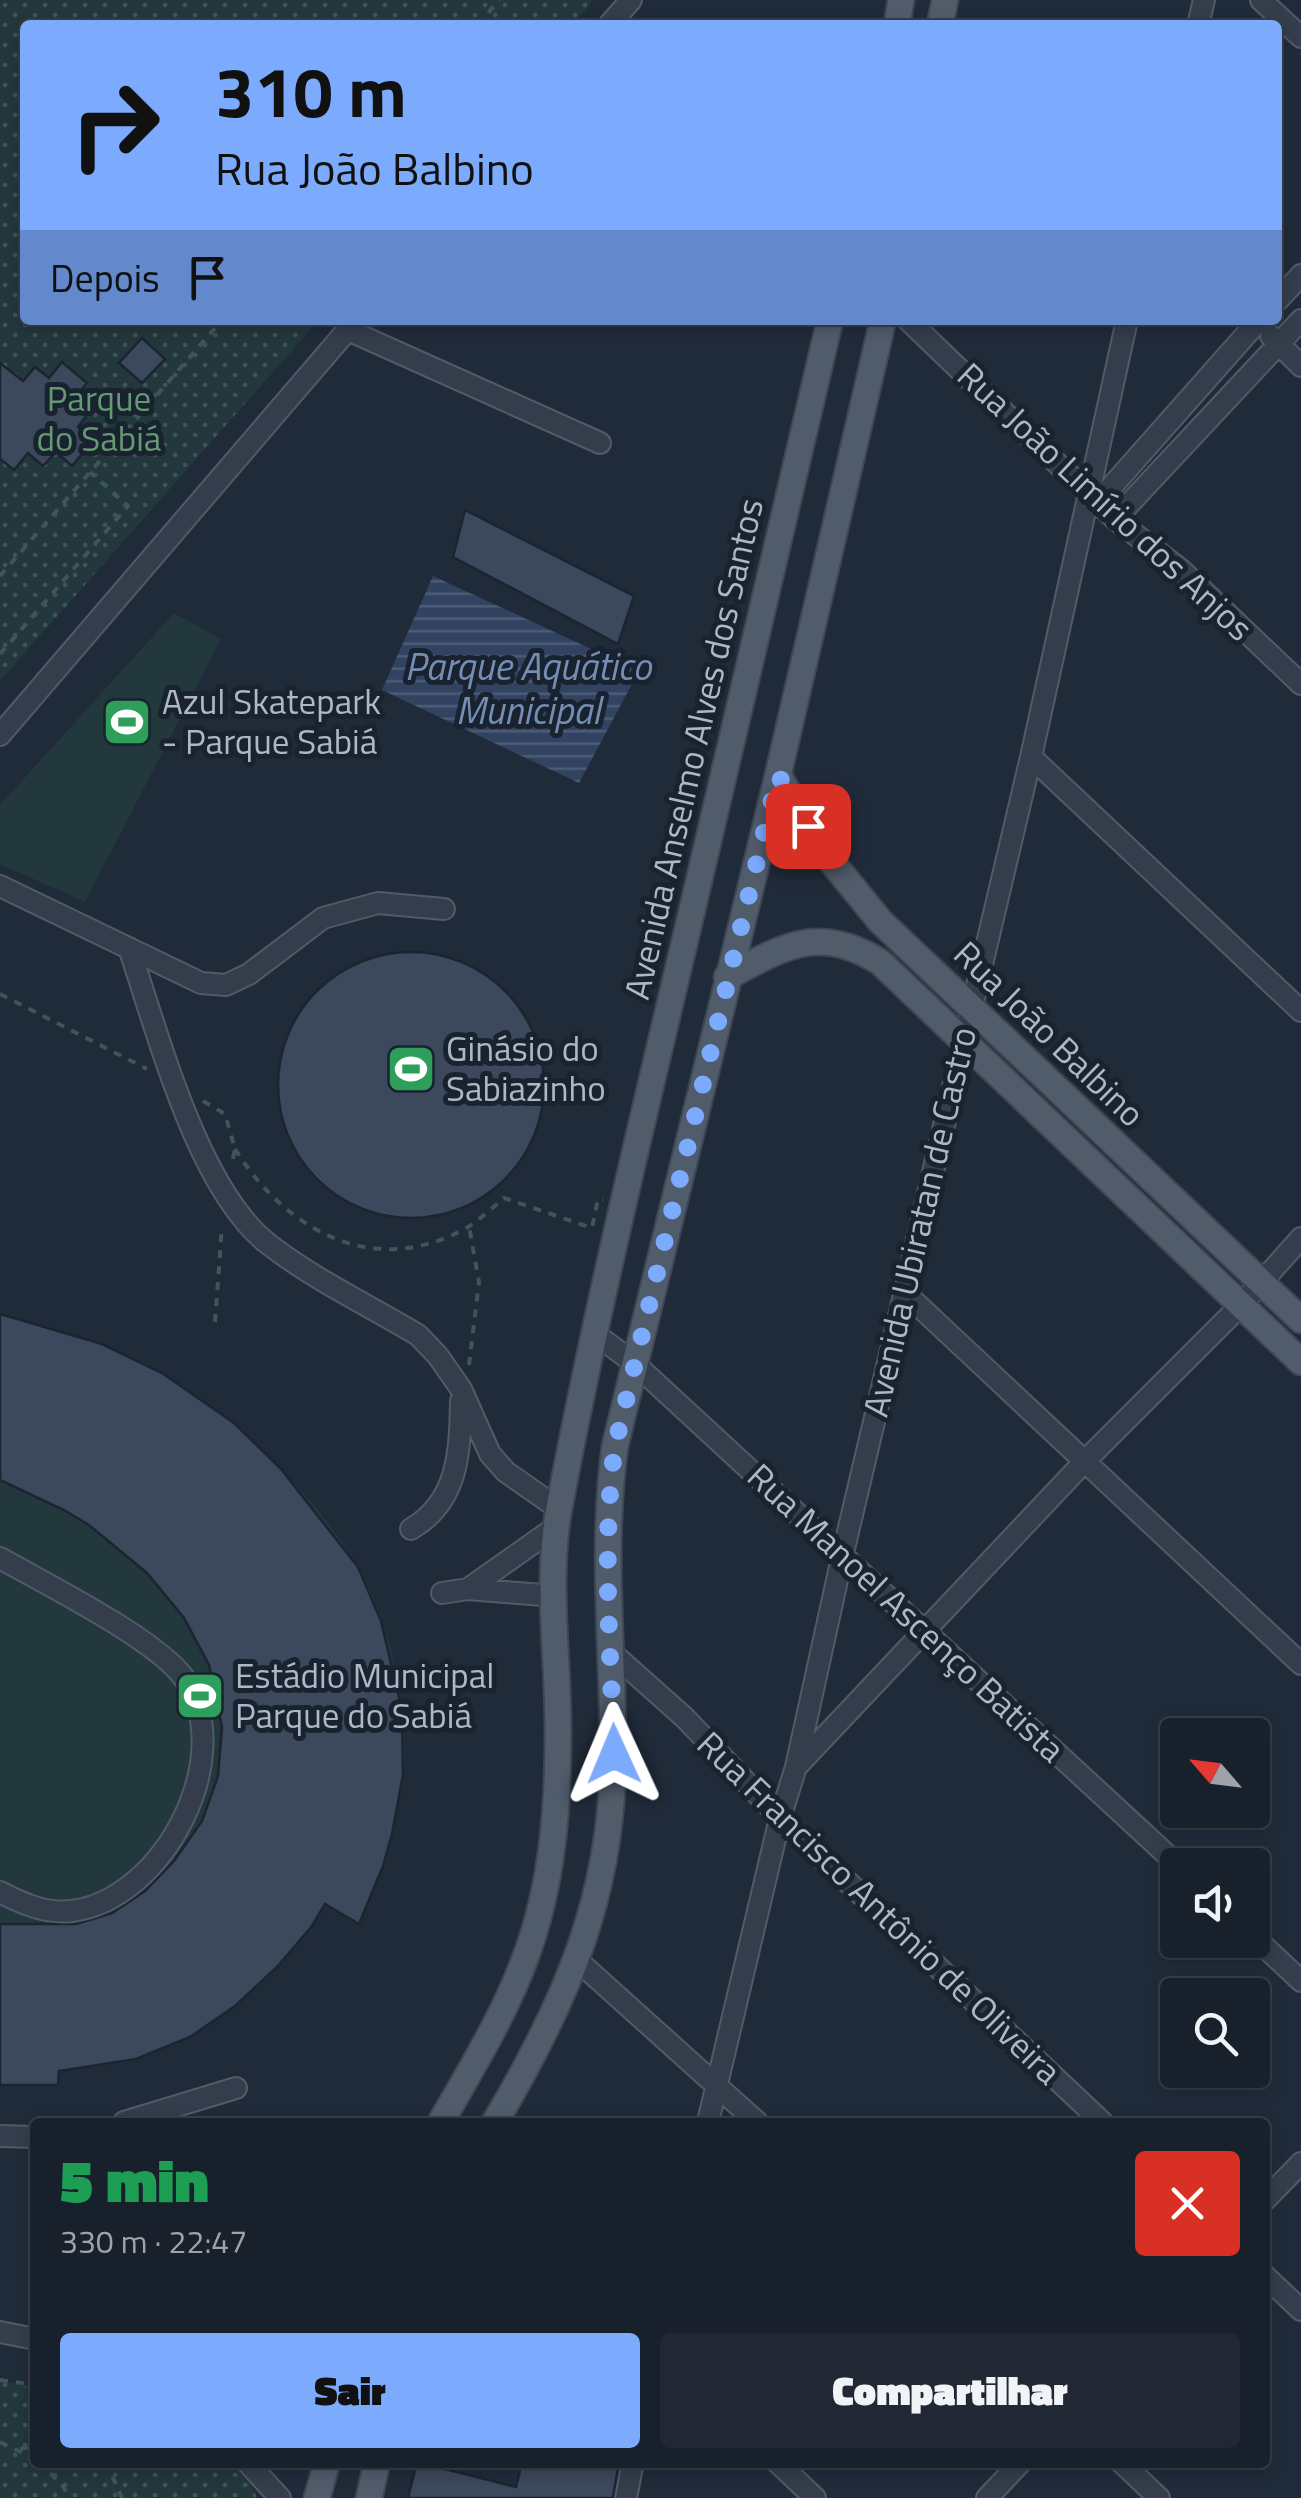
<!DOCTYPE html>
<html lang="pt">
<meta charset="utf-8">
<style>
:root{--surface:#18202c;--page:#212834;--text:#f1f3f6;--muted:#9fa3a9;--line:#363e48;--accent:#7cabfe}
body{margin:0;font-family:"Titillium Web",sans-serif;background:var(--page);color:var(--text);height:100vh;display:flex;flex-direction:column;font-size:38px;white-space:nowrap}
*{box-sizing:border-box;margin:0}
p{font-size:32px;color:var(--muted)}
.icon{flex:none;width:55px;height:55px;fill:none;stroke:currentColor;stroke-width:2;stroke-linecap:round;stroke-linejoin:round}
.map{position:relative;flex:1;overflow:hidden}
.sheet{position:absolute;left:30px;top:2118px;width:1240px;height:350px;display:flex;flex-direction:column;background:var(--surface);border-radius:10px;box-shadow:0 5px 15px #0003,0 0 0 2px var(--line)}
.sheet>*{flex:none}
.hud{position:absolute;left:20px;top:20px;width:1262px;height:305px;border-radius:10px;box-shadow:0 5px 15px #0003,0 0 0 2px var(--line);background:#7cabfe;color:#111;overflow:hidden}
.needle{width:65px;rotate:298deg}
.controls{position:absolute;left:1160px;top:1718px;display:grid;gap:20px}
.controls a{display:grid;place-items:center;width:110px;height:110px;border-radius:10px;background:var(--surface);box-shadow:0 5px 15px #0003,0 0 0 2px var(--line);font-size:50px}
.pin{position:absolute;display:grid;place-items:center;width:85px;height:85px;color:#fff;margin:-42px;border-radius:20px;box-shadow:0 5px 15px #0006}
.me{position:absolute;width:110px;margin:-55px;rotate:359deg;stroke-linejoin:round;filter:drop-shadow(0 0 8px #0008)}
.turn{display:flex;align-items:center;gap:35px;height:210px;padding:0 30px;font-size:45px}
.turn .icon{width:130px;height:130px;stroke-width:2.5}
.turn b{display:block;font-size:70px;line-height:85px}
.then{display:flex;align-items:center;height:95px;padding:0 30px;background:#0003;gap:20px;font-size:38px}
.round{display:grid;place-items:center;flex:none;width:105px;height:105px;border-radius:10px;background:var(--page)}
.overview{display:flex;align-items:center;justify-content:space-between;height:170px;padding:0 30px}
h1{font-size:60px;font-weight:800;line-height:75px;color:#1e9e55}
.cta{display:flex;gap:20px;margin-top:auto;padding:20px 30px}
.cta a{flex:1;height:115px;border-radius:10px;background:var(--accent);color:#111;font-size:40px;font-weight:800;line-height:115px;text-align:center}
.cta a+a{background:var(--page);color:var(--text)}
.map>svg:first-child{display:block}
</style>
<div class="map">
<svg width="1301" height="2498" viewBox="0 0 1301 2498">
<defs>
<pattern id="park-dots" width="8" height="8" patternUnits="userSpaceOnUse" patternTransform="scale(2.5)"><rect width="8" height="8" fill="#22383c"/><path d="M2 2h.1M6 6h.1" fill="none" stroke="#405357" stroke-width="1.8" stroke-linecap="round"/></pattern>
<pattern id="water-rules" width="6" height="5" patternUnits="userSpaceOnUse" patternTransform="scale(2.5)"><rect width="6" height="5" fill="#314361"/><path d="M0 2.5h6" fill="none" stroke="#4c5c76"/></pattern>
</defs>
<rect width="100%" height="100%" fill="#202b3a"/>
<path fill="url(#park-dots)" d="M0,0H594L572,25H25V320H319L0,681Z
M0,2381L35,2388V2462L231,2463L251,2483L257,2498H0Z"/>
<path fill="#22383c" d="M174,613L221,639L85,902L0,864V805Z
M0,1314C56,1329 114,1343 164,1374C237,1419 312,1492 357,1565C390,1619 411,1716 403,1778C396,1830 379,1876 359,1924L325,1905C284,1973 214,2037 136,2059C112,2066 84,2067 59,2071L58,2085H0Z"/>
<path fill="url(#water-rules)" d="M433,576L639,671L579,783L382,690Z"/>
<path fill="#3c485b" stroke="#1b2431" stroke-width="2.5" d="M142,338L165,359L142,383L119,363Z
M62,362L87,383L74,399L89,412L78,427L94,440L72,466L56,452L43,466L28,453L14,470L0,459V363L23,381L35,367L49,378Z
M465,510L634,596L618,644L453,557Z
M278 1085a133 133 0 1 1 266 0a133 133 0 1 1-266 0Z
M0,1314L102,1344L162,1373L234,1423L281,1469L358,1567L381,1621L402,1710L403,1775L392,1834L383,1866L359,1924L325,1904L312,1926L277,1967L235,2006L190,2037L136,2059L59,2071L58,2085H0V1924H76L112,1913L145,1891L174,1861L202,1821L218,1776L222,1727L209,1665L184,1618L147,1573L89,1525L64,1510L0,1480Z
M417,2462L516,2487L522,2462H619L613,2498H408Z"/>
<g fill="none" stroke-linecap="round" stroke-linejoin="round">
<g stroke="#515a68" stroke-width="24">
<path id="minor" d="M1261,0L1301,37
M609,25L631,0
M1198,25L1204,0
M1278,300L1301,275
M908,320L1115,519L1180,569L1301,684
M348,330L600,443
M1271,336L1301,366
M1098,502L1259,320
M1115,519L1301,320
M0,735L356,320
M1031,757L1301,1011
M0,886L201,983L226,985L249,974L323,918L378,903L444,909
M129,948C158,1033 197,1187 267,1243C313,1279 368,1305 418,1335L438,1356L461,1389L490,1454L506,1472L559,1509
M904,1292L1301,1664
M594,1333L634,1363L1178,1865
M411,1529C459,1501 460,1451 461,1401
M0,1558C46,1584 156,1639 184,1678C239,1756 163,1900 72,1911C46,1914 23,1904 0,1892
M468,1589L556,1527
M442,1593L468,1589L555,1596
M612,1653L685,1718L780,1818L1102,2122
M798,1765L1085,1461L1241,1305L1301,1238
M1252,1935L1301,1981
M578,1961L757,2122
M124,2122L236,2088
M708,2122L780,1818L796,1767L843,1553L1031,757L1127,320
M0,2136L35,2137
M1265,2200L1301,2163
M1265,2276L1301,2310
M0,2332L35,2339
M247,2462L280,2498
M777,2462L815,2498
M1121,2462L1159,2498
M626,2498L633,2462
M987,2498L1021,2462"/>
</g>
<g stroke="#3d4654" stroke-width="29">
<path id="major" d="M897,25L901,0
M940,25L945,0
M778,775L823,851L880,921L1301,1320
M727,977C784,946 819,924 880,962L1301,1362
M441,2122C471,2069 505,2014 526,1956C552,1886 558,1810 558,1736C559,1659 545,1579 560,1503C598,1301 647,1102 694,902C740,708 784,514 830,320
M495,2122C566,2002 614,1894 613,1750C613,1649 601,1547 615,1446L778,775L883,320
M317,2498L327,2462
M369,2498L377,2462"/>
</g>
<path stroke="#405559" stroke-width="4" stroke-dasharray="8 8" stroke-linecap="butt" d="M478,25L499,0
M0,576L222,320
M0,654L128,506L90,472
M0,994L147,1069
M203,1101L225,1114L235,1149L232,1163
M235,1149C287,1232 375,1280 468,1227C481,1219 493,1207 504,1198L592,1228L598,1199L603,1200
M215,1322L222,1226
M469,1365L479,1282L469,1226
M0,2380L35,2385
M0,2442L35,2459
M20,2449L35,2446
M39,2462L63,2486L69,2498
M106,2462L122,2498"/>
<use href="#minor" stroke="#343d4b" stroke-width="20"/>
<use href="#major" stroke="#515c6b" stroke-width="25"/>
</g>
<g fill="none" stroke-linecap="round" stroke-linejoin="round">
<path stroke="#7cabfe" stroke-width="18" stroke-dasharray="0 32.4" d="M614,1754C611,1652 601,1547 615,1446L778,775L808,826"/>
</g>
<defs>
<g id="stadium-square" transform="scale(2.5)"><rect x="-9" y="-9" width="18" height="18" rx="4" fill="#2e9e5b" stroke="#19222f"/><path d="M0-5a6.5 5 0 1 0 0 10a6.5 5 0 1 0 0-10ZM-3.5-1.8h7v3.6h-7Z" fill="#fff"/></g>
</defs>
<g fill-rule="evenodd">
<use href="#stadium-square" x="127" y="722"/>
<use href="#stadium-square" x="411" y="1069"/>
<use href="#stadium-square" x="200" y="1696"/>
</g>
<g text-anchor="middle" stroke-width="10" stroke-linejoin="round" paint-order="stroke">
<g font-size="35" fill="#649972" stroke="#19222f">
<text x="99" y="411">Parque<tspan x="99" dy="40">do Sabiá</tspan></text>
</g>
<g font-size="35" fill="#aeb7c7" stroke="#19222f">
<text transform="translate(1105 502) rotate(43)" y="12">Rua João Limírio dos Anjos</text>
<text transform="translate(694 749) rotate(-77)" y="12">Avenida Anselmo Alves dos Santos</text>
<text transform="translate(1049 1034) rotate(44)" y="12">Rua João Balbino</text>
<text transform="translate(920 1222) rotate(-77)" y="12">Avenida Ubiratan de Castro</text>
<text transform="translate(906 1613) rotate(43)" y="12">Rua Manoel Ascenço Batista</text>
<text transform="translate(879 1908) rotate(44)" y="12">Rua Francisco Antônio de Oliveira</text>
</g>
<g font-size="35" fill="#aeb7c7" stroke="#19222f" text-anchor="start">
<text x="162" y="714">Azul Skatepark<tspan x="162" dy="40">- Parque Sabiá</tspan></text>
<text x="446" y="1061">Ginásio do<tspan x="446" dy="40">Sabiazinho</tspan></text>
<text x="235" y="1688">Estádio Municipal<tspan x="235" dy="40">Parque do Sabiá</tspan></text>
</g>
<g font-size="38" font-style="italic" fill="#748db2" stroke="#19222f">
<text x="528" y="680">Parque Aquático<tspan x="528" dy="44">Municipal</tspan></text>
</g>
</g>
</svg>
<div class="controls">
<a><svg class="needle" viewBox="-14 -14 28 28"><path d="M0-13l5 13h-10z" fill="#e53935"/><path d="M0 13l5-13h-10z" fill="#9fa3a9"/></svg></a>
<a><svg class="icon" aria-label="sound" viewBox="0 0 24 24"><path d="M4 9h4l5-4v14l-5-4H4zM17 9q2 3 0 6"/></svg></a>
<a><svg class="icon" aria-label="search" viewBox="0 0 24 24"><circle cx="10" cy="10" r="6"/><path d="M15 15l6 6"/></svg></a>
</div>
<div class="pin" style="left:808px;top:826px;background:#d93025"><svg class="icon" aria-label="arrive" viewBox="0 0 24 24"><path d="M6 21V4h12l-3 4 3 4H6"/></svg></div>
<svg class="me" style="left:614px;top:1754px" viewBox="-20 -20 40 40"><path d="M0-17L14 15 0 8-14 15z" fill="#7cabfe" stroke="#fff" stroke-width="4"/></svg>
<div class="hud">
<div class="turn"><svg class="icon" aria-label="right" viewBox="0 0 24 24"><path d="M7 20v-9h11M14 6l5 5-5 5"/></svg><div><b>310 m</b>Rua João Balbino</div></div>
<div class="then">Depois<svg class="icon" aria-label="arrive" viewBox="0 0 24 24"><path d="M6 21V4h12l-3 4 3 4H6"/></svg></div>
</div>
<section class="sheet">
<div class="overview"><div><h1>5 min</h1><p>330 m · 22:47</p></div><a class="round" style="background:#d93025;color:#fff"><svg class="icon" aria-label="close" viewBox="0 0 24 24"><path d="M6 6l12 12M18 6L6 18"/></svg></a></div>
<div class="cta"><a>Sair</a><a>Compartilhar</a></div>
</section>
</div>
